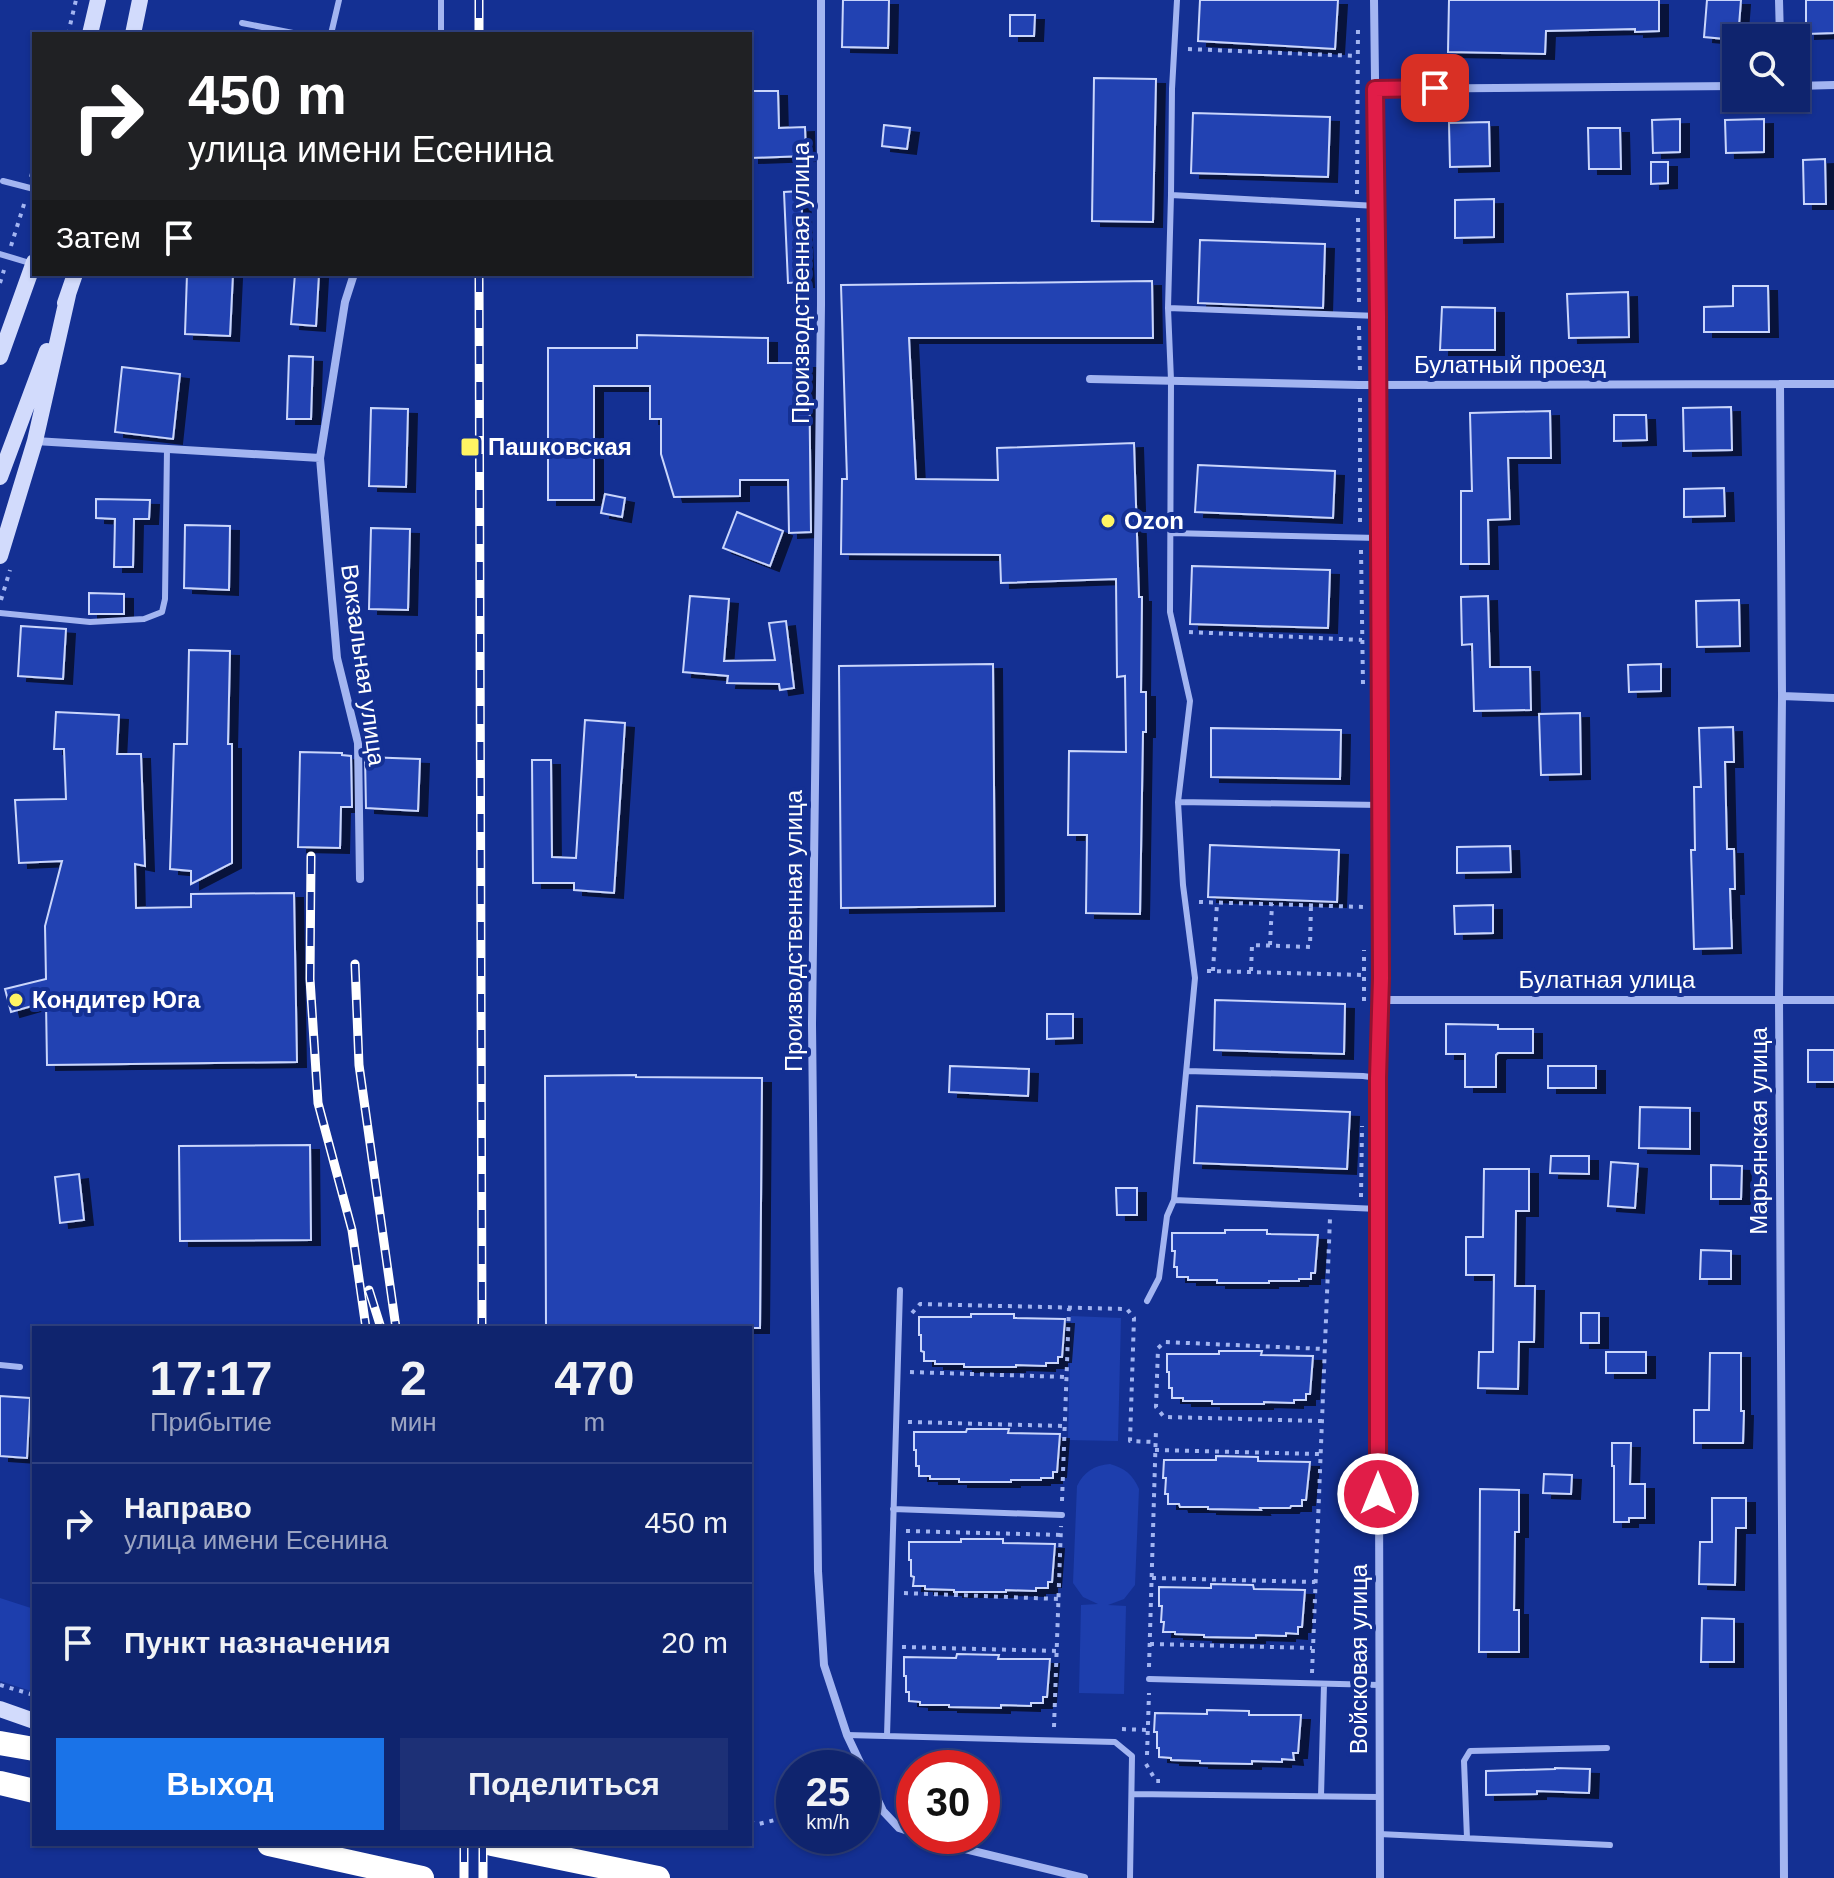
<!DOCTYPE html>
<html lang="ru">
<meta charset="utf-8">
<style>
:root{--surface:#0f246e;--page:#1d3076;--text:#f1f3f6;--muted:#9ba4c2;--line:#2f4181;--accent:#1a73e8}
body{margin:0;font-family:Arial,sans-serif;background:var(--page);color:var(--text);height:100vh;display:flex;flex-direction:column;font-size:30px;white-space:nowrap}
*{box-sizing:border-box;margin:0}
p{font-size:26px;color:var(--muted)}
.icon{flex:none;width:44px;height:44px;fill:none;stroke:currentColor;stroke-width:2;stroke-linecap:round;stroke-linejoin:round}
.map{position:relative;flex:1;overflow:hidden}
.drawer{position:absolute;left:32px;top:1326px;width:720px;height:520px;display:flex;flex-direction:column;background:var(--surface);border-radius:0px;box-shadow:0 2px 6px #0004,0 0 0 2px var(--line)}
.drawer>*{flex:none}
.hud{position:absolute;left:32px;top:32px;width:720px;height:244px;border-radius:0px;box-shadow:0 2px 6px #0004,0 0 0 2px var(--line);background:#202124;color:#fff;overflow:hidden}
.buttons{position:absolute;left:1722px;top:24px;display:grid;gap:16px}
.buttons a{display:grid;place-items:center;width:88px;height:88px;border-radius:0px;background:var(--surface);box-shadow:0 2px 6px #0004,0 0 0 2px var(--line);font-size:40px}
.speed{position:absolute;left:776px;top:1750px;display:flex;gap:16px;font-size:40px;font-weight:700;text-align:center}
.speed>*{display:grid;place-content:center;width:104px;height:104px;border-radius:50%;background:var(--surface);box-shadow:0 2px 6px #0004,0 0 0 2px var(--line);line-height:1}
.speed small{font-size:20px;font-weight:400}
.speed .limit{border:12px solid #d22;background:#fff;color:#111}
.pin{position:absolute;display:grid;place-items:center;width:68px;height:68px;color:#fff;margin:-34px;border-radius:16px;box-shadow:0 4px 12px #0006}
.me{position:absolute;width:88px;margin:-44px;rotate:0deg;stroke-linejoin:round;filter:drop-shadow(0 0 6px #0008)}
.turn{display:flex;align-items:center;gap:28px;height:168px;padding:0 24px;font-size:36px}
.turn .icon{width:104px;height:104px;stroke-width:2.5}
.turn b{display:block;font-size:56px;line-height:68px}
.then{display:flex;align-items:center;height:76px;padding:0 24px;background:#0003;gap:16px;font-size:30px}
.eta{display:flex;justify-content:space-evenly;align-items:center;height:136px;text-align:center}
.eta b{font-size:48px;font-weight:700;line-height:56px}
.action{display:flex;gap:16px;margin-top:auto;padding:16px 24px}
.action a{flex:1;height:92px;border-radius:0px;background:var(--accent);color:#fff;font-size:32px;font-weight:700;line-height:92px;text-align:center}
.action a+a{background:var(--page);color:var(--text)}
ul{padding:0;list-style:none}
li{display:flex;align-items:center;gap:24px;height:120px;padding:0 24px;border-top:2px solid var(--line)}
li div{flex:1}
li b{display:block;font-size:30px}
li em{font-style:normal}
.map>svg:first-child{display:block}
</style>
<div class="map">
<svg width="1834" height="1878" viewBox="0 0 1834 1878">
<defs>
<filter id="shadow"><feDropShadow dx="9" dy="5" stdDeviation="0" flood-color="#0009"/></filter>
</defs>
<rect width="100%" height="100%" fill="#143093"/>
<path fill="#1d3ead" d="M1071,1316L1121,1318L1118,1441L1068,1440Z
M1110,1464C1125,1468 1133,1475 1139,1489L1135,1585L1124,1599L1108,1605L1126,1606L1124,1694L1079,1693L1081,1605L1098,1604L1083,1597L1073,1583L1077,1486C1084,1472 1094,1465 1110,1464Z
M0,1598L34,1609V1692L0,1681Z"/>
<path fill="#2343b2" stroke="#cad6fc" stroke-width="2" filter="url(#shadow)" d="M843,0H889L888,48L842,47Z
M1200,0H1338L1335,49L1198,41Z
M1449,0H1659V31L1635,32V29L1546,31L1545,54L1448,52Z
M1707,0H1741L1738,38L1736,40L1704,37Z
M1806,0H1834V33L1806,34Z
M1010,15H1035L1034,36H1010Z
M1094,78L1156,79L1153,222L1092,221Z
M750,91H778L779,128L805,127L806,156L750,158Z
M1193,113L1330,117L1328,177L1191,173Z
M1680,119V152L1653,153L1652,120Z
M1764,119V152L1726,153L1725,120Z
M1489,122L1490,166L1450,167L1449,123Z
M884,125L910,128L907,149L882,146Z
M1588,128H1620L1621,169H1589Z
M1825,159L1826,204H1804L1803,160Z
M1651,162H1668V183L1651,184Z
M801,191L805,282L788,283L784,192Z
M1494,199V237L1455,238V200Z
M1200,240L1325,244L1323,308L1198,303Z
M187,274H233L230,336L185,334Z
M295,274H319L316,326L291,324Z
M1152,281L1153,338H909L916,479L998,480L997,448L1134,443L1139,597H1142L1141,692H1146V732H1143L1140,914L1086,913L1087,835H1068L1069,751L1126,752L1125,676L1117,677L1116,579L1001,583L1000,555L841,554L842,479H847L841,285Z
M1733,286H1768L1769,332H1704V307L1733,306Z
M1628,292L1629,337L1569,338L1567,294Z
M1442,307L1495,308V350H1440Z
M637,335L768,338V363H809L811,532L789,533L788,480H740V496L674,497L661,454V419H650V386H594V500H548V348H637Z
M289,356L313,357L311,419H287Z
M122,367L180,374L173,439L115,432Z
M1731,407L1732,450L1684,451L1683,408Z
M371,408L408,409L406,487L369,486Z
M1550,411L1551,458H1508L1510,519L1488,520L1489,564H1461V491H1472L1470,413Z
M1614,415H1646L1647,440L1614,441Z
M1198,465L1335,471L1333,518L1195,512Z
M1724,488L1725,516L1684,517V489Z
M605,494L625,498L622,517L601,513Z
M96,499L150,500L149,519H134L133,567H114L115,519L96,518Z
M737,512L783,531L770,566L723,548Z
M185,525L230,526L229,590L184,588Z
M371,528L410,529L408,610L369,609Z
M1192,566L1330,570L1328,628L1190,624Z
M89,593L124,594V614H89Z
M690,596L729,599L724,661L775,660L769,623L786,621L794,688L780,690L779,684L727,683L728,676L683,672Z
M1488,596L1490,667H1530L1531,710L1474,711L1472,644L1462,645L1461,597Z
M1739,600L1740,646L1697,647L1696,601Z
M21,626L66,629L63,679L18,676Z
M189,650L230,651L228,744H232V863L191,884V871L170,869L174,744H187Z
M993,664L995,906L841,908L839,666Z
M1661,664V691L1629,692L1628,665Z
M56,712L119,715L117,754H141L145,866L135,864L136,908L191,907V894L294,893L297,1062L47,1065L46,1002L11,1012L5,989L46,979L45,926L62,861L19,863L15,800L66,799L64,749H54Z
M1580,713L1581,774L1541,775L1539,714Z
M585,720L625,723L614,893L574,890V883H533L532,760H551L552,857L576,858Z
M1733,727L1734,762H1725L1727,849H1734L1735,889H1730L1732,948L1694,949L1691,850H1695L1694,787H1701L1699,728Z
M1211,728L1341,730L1340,779L1211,777Z
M300,752L342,753V755L351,756L352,807H341L340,848L298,847Z
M365,757L420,759L418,811L366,808Z
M1210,845L1339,850L1337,902L1208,897Z
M1510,846L1511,872L1457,873V847Z
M1493,905V933L1455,934L1454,906Z
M1215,1000L1345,1004L1344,1054L1214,1050Z
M1047,1014H1073V1038L1047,1039Z
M1446,1024L1498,1025V1029H1533V1053H1498L1496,1055V1087H1465V1054H1446Z
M1808,1050H1834V1082H1808Z
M950,1066L1029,1069L1028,1096L949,1092Z
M1548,1066H1596V1088H1548Z
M636,1075V1077L762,1078L760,1328H546L545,1076Z
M1197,1106L1350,1112L1347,1169L1194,1163Z
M1640,1107L1690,1108V1149L1639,1148Z
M310,1145L311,1240L180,1241L179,1146Z
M1551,1156H1589V1174L1550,1173Z
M1611,1162L1638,1164L1635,1208L1608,1206Z
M1711,1165L1742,1166L1741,1199H1711Z
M1484,1169H1529V1211H1516L1515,1286H1535L1534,1342H1519L1518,1389L1478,1388L1479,1352H1493L1494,1275H1466V1237H1483Z
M79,1174L84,1220L60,1223L55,1177Z
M1116,1188H1137V1215H1117Z
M1225,1230H1267V1234L1318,1235L1315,1273H1311V1279H1299V1281H1269V1283H1217V1280H1188V1277H1177V1267H1174L1175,1251H1172V1233H1225Z
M1701,1250L1731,1251V1279H1700Z
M1581,1313H1599V1343H1581Z
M971,1314H1014V1318L1065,1319L1062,1357H1058V1363H1046V1366L1016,1365V1367H964V1364H935V1361H924V1352L921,1351V1335H919V1317H971Z
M1219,1351H1262L1261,1355L1313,1356L1310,1394H1306V1400H1294V1403L1264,1402V1404H1212V1401H1183V1398H1172V1388H1169V1372H1167V1354H1219Z
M1606,1352H1646V1373H1606Z
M1710,1353H1741V1411H1744L1743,1443H1694V1410H1709Z
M0,1396L30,1398L27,1458L0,1456Z
M967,1429H1009L1008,1433L1060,1434L1057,1472H1053V1478H1041V1480H1011V1482H959V1479H930V1476H919V1466H916V1450H914V1432H966Z
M1612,1443H1631L1630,1484H1645V1518H1629V1522H1614V1466H1612Z
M1216,1456L1258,1457V1461L1310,1462L1306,1500H1302V1506H1291L1290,1508H1260L1261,1510L1208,1509V1507H1180L1179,1504H1168V1494H1165L1166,1478H1163L1164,1460H1216Z
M1544,1474L1572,1475L1571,1494L1543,1493Z
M1480,1489L1519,1490V1532H1515L1514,1610H1519V1652H1479Z
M1712,1498H1746V1528H1736L1735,1585L1699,1584L1700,1542H1712Z
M961,1539H1003V1543L1055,1544L1052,1582H1048V1588H1036V1591L1006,1590V1592H954V1590L925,1589V1586H913L914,1577L911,1576V1560H909V1542H961Z
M1211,1584L1253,1585L1254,1589L1305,1590L1302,1627H1298V1634L1286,1633V1636L1256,1635V1638L1204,1637V1635L1175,1634V1632H1163L1164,1622H1161L1162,1606H1159V1587L1211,1588Z
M1702,1618L1734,1619V1662H1701Z
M957,1654L999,1655L998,1659H1050L1047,1697H1043V1703H1031V1706L1001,1705V1708L949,1707V1705H920V1702L909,1701V1692H906V1676H904V1657L956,1658Z
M1207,1710L1249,1711V1715H1301L1298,1753H1293L1294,1760L1282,1759V1762L1252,1761V1764L1200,1763V1761L1171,1760V1758L1159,1757V1748H1157V1732H1154L1155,1713L1207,1714Z
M1555,1768L1590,1769L1589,1793L1537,1791V1794L1486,1795V1771L1555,1769Z"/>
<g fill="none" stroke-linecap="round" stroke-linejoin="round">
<path stroke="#a3b5f1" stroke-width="4" stroke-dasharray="4 6" stroke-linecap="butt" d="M68,34L76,0
M1188,49L1357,56
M31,177L34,166
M1357,194L1358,26
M1358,218L1359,302
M11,246L25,201
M0,283L4,270
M1359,326L1360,373
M1360,398V525
M1361,550L1363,685
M1,600L10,570
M1189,632L1362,640
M1199,902L1365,907
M1270,945L1272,904
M1207,971L1364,975
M1213,971L1217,903
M1251,971L1252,945L1310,947L1311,905
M1364,1001V950
M1361,1197L1362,1126
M912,1313L920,1304L1127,1309L1134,1318L1130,1441L1155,1442
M910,1372L1066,1377
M1322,1421L1164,1417L1156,1407L1158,1348L1165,1342L1324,1349
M908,1422L1065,1426
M1155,1450L1320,1454
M1062,1501L1069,1308
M906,1531L1061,1535
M1152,1578L1315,1582
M904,1593L1059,1599
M1150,1644L1312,1648
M902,1647L1057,1651
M1149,1667L1156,1429
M1312,1673L1330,1218
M0,1685L34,1695
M1054,1727L1061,1526
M1122,1729L1147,1730
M1147,1755L1149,1693
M1146,1764L1156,1781H1160
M750,1822L759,1824L794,1815
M632,1844L639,1846"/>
<path stroke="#a3b5f1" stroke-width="6" d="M242,23L298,34
M331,34L339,0
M441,34V0
M3,181L34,189
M1171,195L1172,89L1177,0
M0,254L33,264
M1168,308L1378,316
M1171,533L1378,538
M0,613L90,622L144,619L162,612L165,599L167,449
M1178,802L1380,805
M1187,1071L1363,1076L1378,1078
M1174,1200L1195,978L1183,885L1178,802L1190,701L1170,612L1171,380L1168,308L1171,195L1377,206
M1147,1301L1159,1278L1167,1216L1174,1200L1378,1209
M0,1365L20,1367
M893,1509L1062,1515
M1149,1679L1379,1685
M847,1735L1115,1742L1132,1756L1130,1878
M887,1736L900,1290
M1132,1794L1379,1797
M1321,1796L1324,1684
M1379,1834L1610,1845
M1467,1838L1464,1761L1470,1751L1607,1748"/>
<path stroke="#a3b5f1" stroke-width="8" d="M821,0V305L812,1024L818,1571L824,1665L847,1735L883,1811L899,1828L914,1833
M1374,0L1378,316L1381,978L1378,1078L1380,1878
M1779,0L1780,38
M1796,86L1834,85
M1375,89L1736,86
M1090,379L1359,385L1834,384
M1780,384L1782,696L1779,999L1784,1878
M35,441L320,458L337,658L358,743L360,879
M320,458L345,302L354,274
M1782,696L1834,698
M1381,1000H1834
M920,1836L936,1842L1084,1878"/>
<path stroke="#d2dbfc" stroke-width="16" d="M90,34L98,0
M133,34L140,0
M65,303L75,274
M0,357L34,262
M0,477L47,351
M0,556L35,441L68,295
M0,1709L34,1721"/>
<path stroke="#fff" stroke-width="24" d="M0,1743L34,1749
M0,1783L34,1791
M269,1844L422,1878
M492,1844L658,1878"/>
<g stroke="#fff" stroke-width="9">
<path id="rail" d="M479,0V34
M479,274L482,1328
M311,856L310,979L318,1103L352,1230L366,1328
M355,964L359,1065L396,1328
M369,1290L381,1328
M464,1844V1878
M483,1844V1878"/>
</g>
<use href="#rail" stroke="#143093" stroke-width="6" stroke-dasharray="18" stroke-linecap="butt"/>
</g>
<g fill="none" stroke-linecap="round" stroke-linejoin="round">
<g stroke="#92132f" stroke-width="20">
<path id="route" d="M1378,1494V1078L1381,978L1378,316L1375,89L1435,88"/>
</g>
<use href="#route" stroke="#e11d48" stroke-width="14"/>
</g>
<g fill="#fff463" stroke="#143093" stroke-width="3">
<rect x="460" y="437" width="20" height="20" rx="4"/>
<circle cx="1108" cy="521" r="8"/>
<circle cx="16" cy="1000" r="8"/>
</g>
<g text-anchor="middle" stroke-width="8" stroke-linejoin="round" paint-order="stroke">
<g font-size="24" fill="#fff" stroke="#143093">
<text transform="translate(801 283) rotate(-90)" y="8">Производственная улица</text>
<text x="1510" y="373">Булатный проезд</text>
<text transform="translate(363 665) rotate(82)" y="8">Вокзальная улица</text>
<text transform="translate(794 931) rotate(-90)" y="8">Производственная улица</text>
<text x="1607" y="988">Булатная улица</text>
<text transform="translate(1759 1131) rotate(-90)" y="8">Марьянская улица</text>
<text transform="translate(1359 1659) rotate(-90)" y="8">Войсковая улица</text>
</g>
<g font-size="24" font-weight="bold" fill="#fff" stroke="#143093" text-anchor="start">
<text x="488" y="455">Пашковская</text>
<text x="1124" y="529">Ozon</text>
<text x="32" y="1008">Кондитер Юга</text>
</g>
</g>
</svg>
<div class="buttons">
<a><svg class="icon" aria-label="search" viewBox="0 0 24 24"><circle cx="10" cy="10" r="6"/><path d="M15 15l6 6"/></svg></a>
</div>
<div class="speed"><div>25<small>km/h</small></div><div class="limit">30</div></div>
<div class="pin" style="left:1435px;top:88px;background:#d93025"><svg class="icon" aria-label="arrive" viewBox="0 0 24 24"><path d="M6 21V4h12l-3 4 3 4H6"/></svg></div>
<svg class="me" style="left:1378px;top:1494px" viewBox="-20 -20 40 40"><circle r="17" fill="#e11d48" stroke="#fff" stroke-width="3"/><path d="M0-11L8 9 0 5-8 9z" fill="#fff"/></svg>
<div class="hud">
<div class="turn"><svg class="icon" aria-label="right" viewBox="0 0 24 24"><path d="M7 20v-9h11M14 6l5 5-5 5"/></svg><div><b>450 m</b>улица имени Есенина</div></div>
<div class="then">Затем<svg class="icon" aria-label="arrive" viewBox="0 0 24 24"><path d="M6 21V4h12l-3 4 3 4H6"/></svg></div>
</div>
<section class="drawer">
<div class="eta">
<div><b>17:17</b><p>Прибытие</p></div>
<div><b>2</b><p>мин</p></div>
<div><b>470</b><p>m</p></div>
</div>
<ul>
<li><svg class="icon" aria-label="right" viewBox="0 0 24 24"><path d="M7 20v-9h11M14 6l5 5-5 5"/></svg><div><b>Направо</b><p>улица имени Есенина</p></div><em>450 m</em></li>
<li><svg class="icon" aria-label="arrive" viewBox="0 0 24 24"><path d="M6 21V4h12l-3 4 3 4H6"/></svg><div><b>Пункт назначения</b></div><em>20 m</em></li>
</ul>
<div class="action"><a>Выход</a><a>Поделиться</a></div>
</section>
</div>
